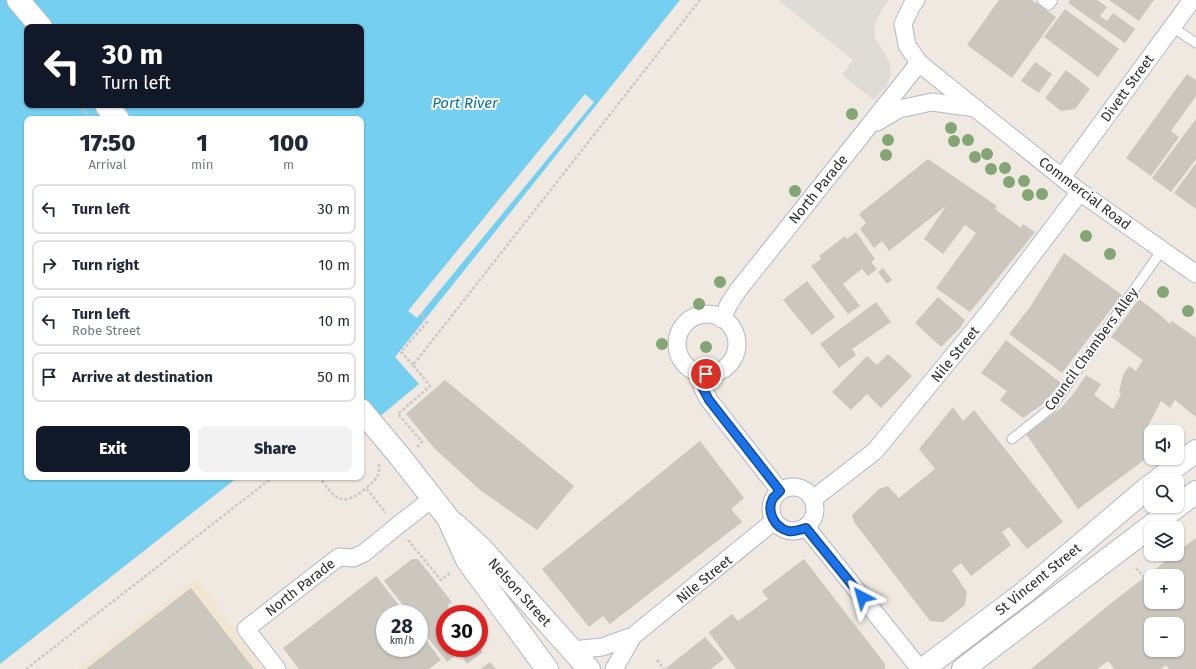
<!DOCTYPE html>
<meta charset="utf-8">
<style>
:root{--surface:#fff;--page:#f2f2f3;--text:#1f2937;--muted:#747a83;--line:#e0e1e3;--accent:#111827}
body{margin:0;font-family:"Fira Sans",sans-serif;background:var(--page);color:var(--text);height:100vh;display:flex;flex-direction:column;font-size:15px;white-space:nowrap}
*{box-sizing:border-box;margin:0}
p{font-size:13px;color:var(--muted)}
.icon{flex:none;width:22px;height:22px;fill:none;stroke:currentColor;stroke-width:2;stroke-linecap:round;stroke-linejoin:round}
.map{position:relative;flex:1;overflow:hidden}
.side{position:absolute;left:24px;top:116px;width:340px;height:364px;display:flex;flex-direction:column;background:var(--surface);border-radius:8px;box-shadow:0 1px 3px #0004}
.side>*{flex:none}
.top-card{position:absolute;left:24px;top:24px;width:340px;height:84px;border-radius:8px;box-shadow:0 1px 3px #0004;background:#111827;color:#fff;overflow:hidden}
.controls{position:absolute;left:1144px;top:425px;display:grid;gap:8px}
.controls a{display:grid;place-items:center;width:40px;height:40px;border-radius:8px;background:var(--surface);box-shadow:0 1px 3px #0004;font-size:20px}
.speed{position:absolute;left:376px;top:605px;display:flex;gap:8px;font-size:20px;font-weight:700;text-align:center}
.speed>*{display:grid;place-content:center;width:52px;height:52px;border-radius:50%;background:var(--surface);box-shadow:0 1px 3px #0004;line-height:1}
.speed small{font-size:10px;font-weight:400}
.speed .limit{border:6px solid #d22;background:#fff;color:#111}
.pin{position:absolute;display:grid;place-items:center;width:34px;height:34px;color:#fff;margin:-17px;border:2px solid #fff;border-radius:50%;box-shadow:0 1px 4px #0007}
.me{position:absolute;width:44px;margin:-22px;rotate:321deg;stroke-linejoin:round;filter:drop-shadow(0 0 3px #0008)}
.turn{display:flex;align-items:center;gap:14px;height:84px;padding:0 12px;font-size:18px}
.turn .icon{width:52px;height:52px;stroke-width:2.5}
.turn b{display:block;font-size:28px;line-height:34px}
.eta{display:flex;justify-content:space-evenly;align-items:center;height:68px;text-align:center}
.eta b{font-size:24px;font-weight:800;line-height:28px}
.action{display:flex;gap:8px;margin-top:auto;padding:8px 12px}
.action a{flex:1;height:46px;border-radius:8px;background:var(--accent);color:#fff;font-size:16px;font-weight:800;line-height:46px;text-align:center}
.action a+a{background:var(--page);color:var(--text)}
ul{padding:0;list-style:none}
li{display:flex;align-items:center;gap:12px;height:50px;margin:0 8px 6px;padding:0 4px;border:2px solid var(--line);border-radius:8px}
li div{flex:1}
li b{display:block;font-size:15px}
li em{font-style:normal}
.map>svg:first-child{display:block}
</style>
<div class="map">
<svg width="1196" height="669" viewBox="0 0 1196 669">
<rect width="100%" height="100%" fill="#efe9e1"/>
<path fill="#f0e6d1" d="M197,578L263,669H77Z"/>
<path fill="#dfdcd8" d="M778,0H889L884,6L875,23V38L890,63L891,75L887,85L874,100L842,75L853,60Z"/>
<path fill="#75cff0" fill-rule="evenodd" d="M0,0H680L395,357L419,384L361,432V119H27V477H238L0,664ZM27,27H361V105H27Z"/>
<path fill="#efe9e1" d="M585,94L594,102L417,318L408,311Z"/>
<path fill="#cbc7bf" fill-rule="evenodd" d="M999,0H1032L1056,17L1012,78L967,45Z
M1070,0H1097L1107,7L1100,16L1107,21L1113,13L1135,29L1125,43L1068,3Z
M1109,0H1154L1139,21Z
M1065,9L1119,49L1098,77L1044,37Z
M1035,62L1052,74L1039,93L1021,81Z
M1066,70L1090,89L1075,109L1061,111L1045,98Z
M1187,74L1196,80V96L1171,131L1179,137L1151,176L1126,158Z
M1196,119V159L1171,192L1152,178Z
M928,159L997,206L995,209L1021,228L1023,224L1035,232L1003,272L970,312L936,288L976,233L965,225L943,254L924,239L946,206L889,251L882,241L874,248L860,229L866,223L859,214Z
M1196,163V209L1174,193Z
M856,232L875,259L871,262L877,269L868,276L862,269L843,284L860,306L848,314L811,266L821,259L819,256L845,236L847,239Z
M1064,253L1122,295L1062,373L1009,334L1030,307Z
M883,268L892,280L887,284L878,272Z
M807,281L835,317L812,335L783,300Z
M938,297L965,320L960,328L941,347L915,323Z
M1139,299L1159,314L1170,324L1172,321L1196,338V417L1175,400L1170,408L1161,401L1145,432L1151,437V455L1078,509L1026,434L1061,408L1074,393L1086,375L1101,384L1094,395L1113,409L1121,394L1119,392L1123,375L1129,366L1136,371L1143,360L1111,337Z
M876,302L891,322L852,349L856,355L839,368L820,344Z
M1006,340L1061,383L1043,404L1023,418L1000,400L1007,391L981,373Z
M888,354L912,376L881,408L867,394L851,410L832,392L867,356L877,365Z
M445,380L574,486L537,530L480,490L435,449L406,414Z
M953,407L963,421L974,410L1063,522L1027,549L1009,527L1002,532L1011,545L971,576L961,563L952,570L967,592L965,605L943,622L930,621L854,522L852,515L879,489L888,486L899,498L935,469L919,449Z
M700,441L744,498L731,509L742,522L610,624L603,616L589,627L542,569Z
M1196,538V669H1169L1166,665L1161,669H1114L1108,661L1097,669H1031L1115,600L1175,554H1177V552ZM1151,576H1177V602H1151ZM1151,624H1177V650H1151Z
M412,559H418L452,602L447,606L453,614H445V648H480L483,652L467,664L459,653L447,662L419,626V614H410L384,581Z
M804,559L885,664V669H736L710,634L709,632L732,614L738,621L768,599L762,591Z
M376,576L406,614H385V648H419V631L441,660L429,669H299L283,648Z
M191,588L254,669H86Z
M705,637L724,659L711,669H665Z
M490,662L496,669H481Z"/>
<g fill="none" stroke-linecap="round" stroke-linejoin="round">
<g stroke="#b4b7c1" stroke-width="11">
<path id="lane" d="M1042,0L1049,5L1053,0
M1172,27L1196,43
M1012,439L1051,408L1162,250"/>
</g>
<g stroke="#b4b7c1" stroke-width="19">
<path id="street" d="M916,0L912,5L903,24L907,45L919,63L1080,192L1196,274
M877,122L899,109L932,102L976,108
M1062,177L1192,0
M677 344a30 30 0 1 1 60 0a30 30 0 1 1-60 0Z
M722,319L729,304L739,289L919,63
M706,374L702,387L709,400L780,491
M771 509a22 22 0 1 1 44 0a22 22 0 1 1-44 0Z
M813,499L875,451L989,312L1080,192
M806,527L920,669
M573,650L602,647L633,636L774,521
M277,669L246,629L339,557L353,558L364,553L397,526L433,498
M614,669L633,636"/>
</g>
<g stroke="#b4b7c1" stroke-width="24">
<path id="secondary" d="M18,0L41,27
M106,105L118,119
M361,410L402,459L448,518L467,560L547,669
M1158,480L1196,451
M455,524L482,549L589,669
M923,669L1025,592L1151,485
M963,669L1196,492"/>
</g>
<path stroke="#c9c9c9" stroke-width="2.5" stroke-dasharray="3 2" stroke-linecap="butt" d="M79,105L87,114
M413,365L401,352L427,322L421,313
M417,447L422,442L398,414L430,386L413,365L700,0
M379,464C380,477 376,479 366,488L386,513
M319,477C326,485 335,502 347,499C354,498 361,492 366,488
M408,540L441,580L451,572
M1136,568L1145,578
M657,660L664,669
M26,669L273,477"/>
<use href="#lane" stroke="#fff" stroke-width="9"/>
<use href="#street" stroke="#fff" stroke-width="17"/>
<use href="#secondary" stroke="#fff" stroke-width="22"/>
</g>
<g fill="#84a574">
<circle cx="852" cy="114" r="6"/>
<circle cx="951" cy="128" r="6"/>
<circle cx="888" cy="140" r="6"/>
<circle cx="968" cy="140" r="6"/>
<circle cx="954" cy="141" r="6"/>
<circle cx="987" cy="154" r="6"/>
<circle cx="886" cy="155" r="6"/>
<circle cx="975" cy="157" r="6"/>
<circle cx="1005" cy="168" r="6"/>
<circle cx="991" cy="169" r="6"/>
<circle cx="1024" cy="181" r="6"/>
<circle cx="1009" cy="182" r="6"/>
<circle cx="795" cy="191" r="6"/>
<circle cx="1042" cy="194" r="6"/>
<circle cx="1028" cy="195" r="6"/>
<circle cx="1086" cy="236" r="6"/>
<circle cx="1110" cy="254" r="6"/>
<circle cx="720" cy="282" r="6"/>
<circle cx="1163" cy="292" r="6"/>
<circle cx="699" cy="304" r="6"/>
<circle cx="1188" cy="311" r="6"/>
<circle cx="662" cy="344" r="6"/>
<circle cx="706" cy="347" r="6"/>
</g>
<g fill="none" stroke-linecap="round" stroke-linejoin="round">
<g stroke="#114b97" stroke-width="10">
<path id="route" d="M706,374L702,387L709,400L780,491C778,493 775,496 773,498C766,511 774,527 788,531C794,532 800,530 806,528L862,597"/>
</g>
<use href="#route" stroke="#1a73e8" stroke-width="7"/>
</g>
<g text-anchor="middle" stroke-width="4" stroke-linejoin="round" paint-order="stroke">
<g font-size="14" fill="#2e2e2e" stroke="#fff">
<text transform="translate(1127 88) rotate(-54)" y="5">Divett Street</text>
<text transform="translate(818 189) rotate(-51)" y="5">North Parade</text>
<text transform="translate(1085 193) rotate(37)" y="5">Commercial Road</text>
<text transform="translate(1091 349) rotate(-54)" y="5">Council Chambers Alley</text>
<text transform="translate(955 354) rotate(-51)" y="5">Nile Street</text>
<text transform="translate(704 579) rotate(-39)" y="5">Nile Street</text>
<text transform="translate(1038 579) rotate(-39)" y="5">St Vincent Street</text>
<text transform="translate(300 587) rotate(-38)" y="5">North Parade</text>
<text transform="translate(520 592) rotate(48)" y="5">Nelson Street</text>
</g>
<g font-size="15" font-style="italic" fill="#0d6fa3" stroke="#fff">
<text x="465" y="108">Port River</text>
</g>
</g>
</svg>
<div class="controls">
<a><svg class="icon" aria-label="sound" viewBox="0 0 24 24"><path d="M4 9h4l5-4v14l-5-4H4zM17 9q2 3 0 6"/></svg></a>
<a><svg class="icon" aria-label="search" viewBox="0 0 24 24"><circle cx="10" cy="10" r="6"/><path d="M15 15l6 6"/></svg></a>
<a><svg class="icon" aria-label="layers" viewBox="0 0 24 24"><path d="M12 4l9 5-9 5-9-5zM3 14l9 5 9-5"/></svg></a>
<a>+</a>
<a>−</a>
</div>
<div class="speed"><div>28<small>km/h</small></div><div class="limit">30</div></div>
<div class="pin" style="left:706px;top:374px;background:#d93025"><svg class="icon" aria-label="arrive" viewBox="0 0 24 24"><path d="M6 21V4h12l-3 4 3 4H6"/></svg></div>
<svg class="me" style="left:862px;top:597px" viewBox="-20 -20 40 40"><path d="M0-17L14 15 0 8-14 15z" fill="#1a73e8" stroke="#fff" stroke-width="4"/></svg>
<div class="top-card">
<div class="turn"><svg class="icon" aria-label="left" viewBox="0 0 24 24"><path d="M17 20v-9H6M10 6l-5 5 5 5"/></svg><div><b>30 m</b>Turn left</div></div>
</div>
<section class="side">
<div class="eta">
<div><b>17:50</b><p>Arrival</p></div>
<div><b>1</b><p>min</p></div>
<div><b>100</b><p>m</p></div>
</div>
<ul>
<li><svg class="icon" aria-label="left" viewBox="0 0 24 24"><path d="M17 20v-9H6M10 6l-5 5 5 5"/></svg><div><b>Turn left</b></div><em>30 m</em></li>
<li><svg class="icon" aria-label="right" viewBox="0 0 24 24"><path d="M7 20v-9h11M14 6l5 5-5 5"/></svg><div><b>Turn right</b></div><em>10 m</em></li>
<li><svg class="icon" aria-label="left" viewBox="0 0 24 24"><path d="M17 20v-9H6M10 6l-5 5 5 5"/></svg><div><b>Turn left</b><p>Robe Street</p></div><em>10 m</em></li>
<li><svg class="icon" aria-label="arrive" viewBox="0 0 24 24"><path d="M6 21V4h12l-3 4 3 4H6"/></svg><div><b>Arrive at destination</b></div><em>50 m</em></li>
</ul>
<div class="action"><a>Exit</a><a>Share</a></div>
</section>
</div>
